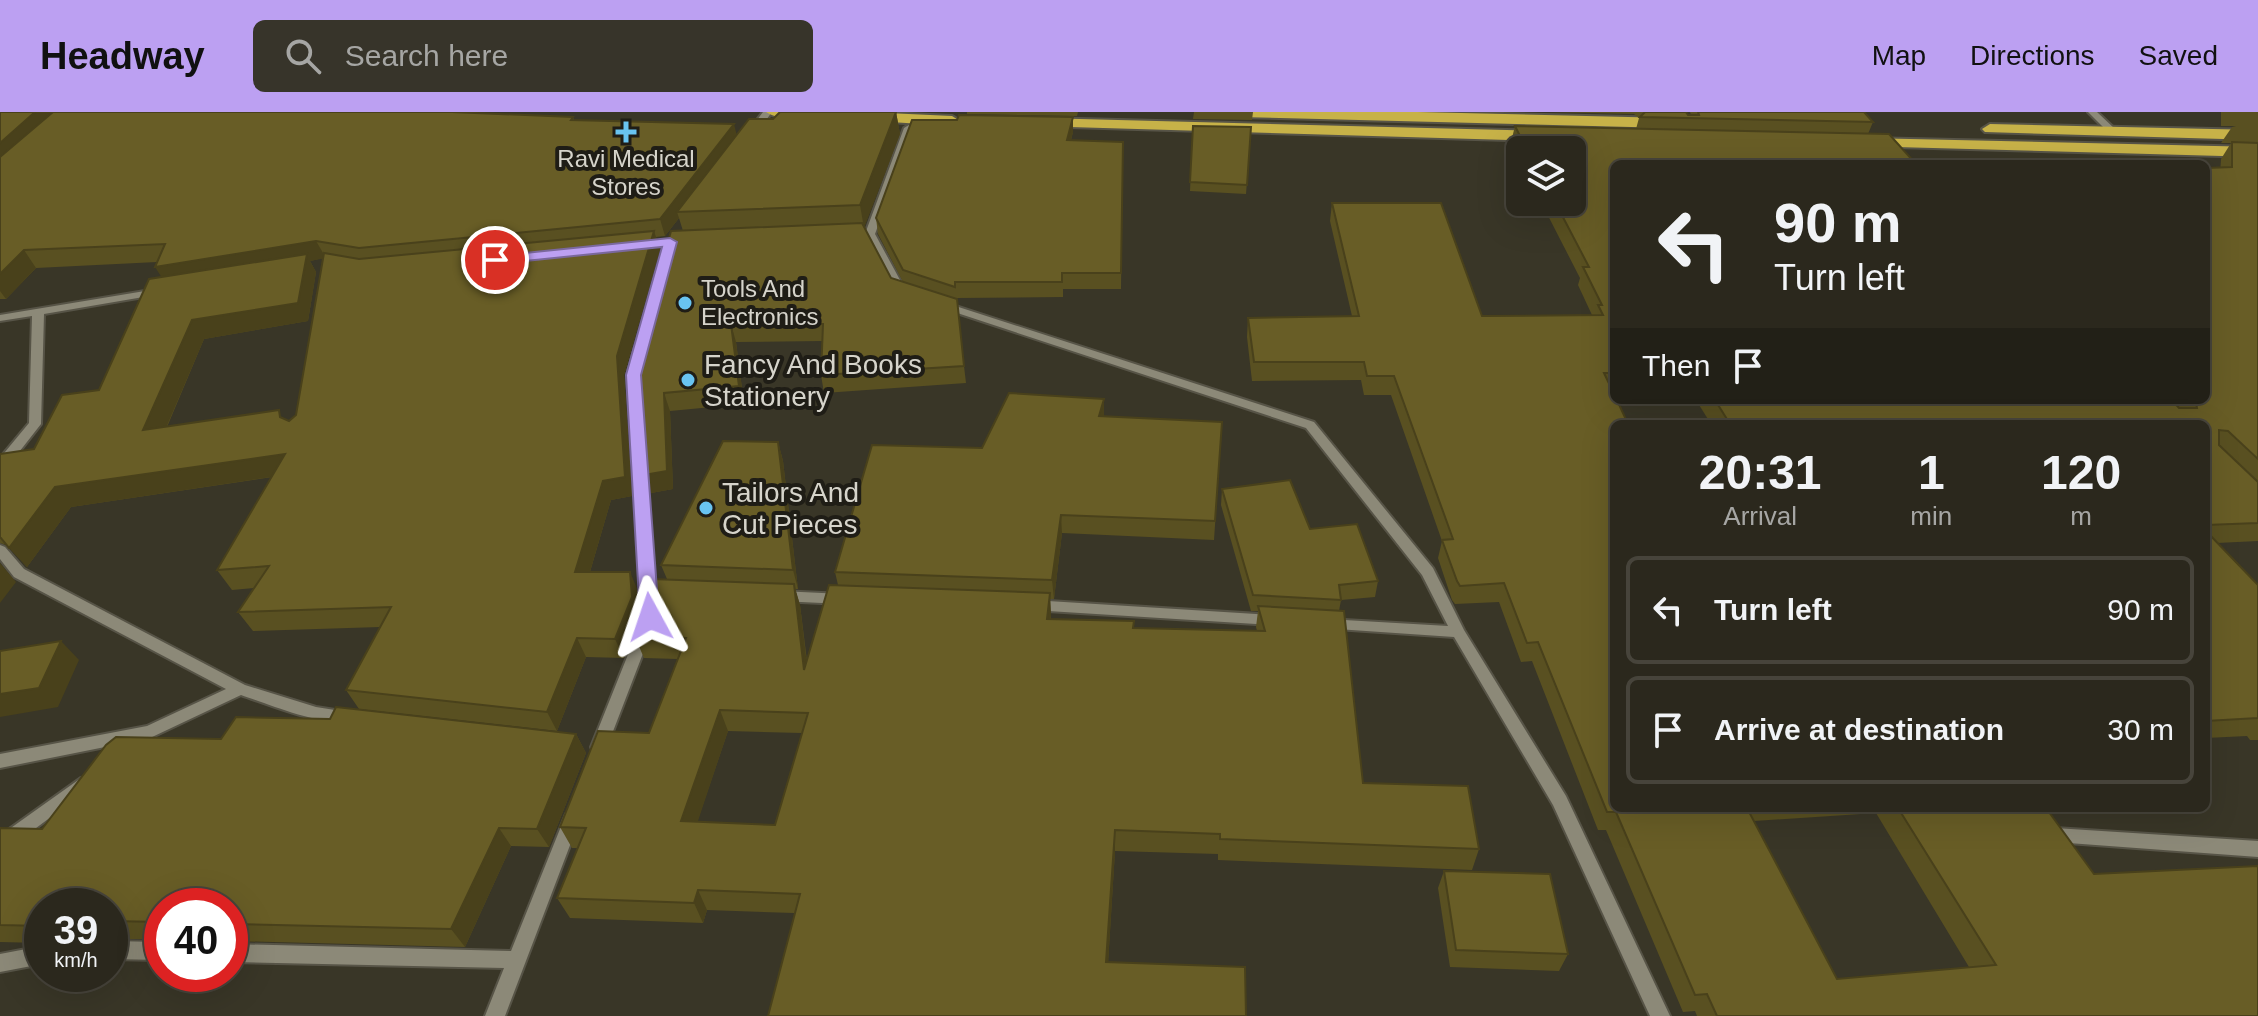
<!DOCTYPE html>
<style>
:root{--surface:#2b281d;--page:#37342a;--text:#f1f3f6;--muted:#a6a6a4;--line:#47443b;--accent:#bca0f2}
body{margin:0;font-family:Arial,sans-serif;background:var(--page);color:var(--text);height:100vh;display:flex;flex-direction:column;font-size:30px;white-space:nowrap}
*{box-sizing:border-box;margin:0}
p{font-size:26px;color:var(--muted)}
.icon{flex:none;width:44px;height:44px;fill:none;stroke:currentColor;stroke-width:2;stroke-linecap:round;stroke-linejoin:round}
.map{position:relative;flex:1;overflow:hidden}
.panel{position:absolute;left:1610px;top:308px;width:600px;height:392px;display:flex;flex-direction:column;background:var(--surface);border-radius:12px;box-shadow:0 8px 32px #0002,0 0 0 2px var(--line)}
.panel>*{flex:none}
.guide{position:absolute;left:1610px;top:48px;width:600px;height:244px;border-radius:12px;box-shadow:0 8px 32px #0002,0 0 0 2px var(--line);background:#2b281d;color:var(--text);overflow:hidden}
.controls{position:absolute;left:1506px;top:24px;display:grid;gap:16px}
.controls a{display:grid;place-items:center;width:80px;height:80px;border-radius:12px;background:var(--surface);box-shadow:0 8px 32px #0002,0 0 0 2px var(--line);font-size:40px}
.speed{position:absolute;left:24px;top:776px;display:flex;gap:16px;font-size:40px;font-weight:700;text-align:center}
.speed>*{display:grid;place-content:center;width:104px;height:104px;border-radius:50%;background:var(--surface);box-shadow:0 8px 32px #0002,0 0 0 2px var(--line);line-height:1}
.speed small{font-size:20px;font-weight:400}
.speed .limit{border:12px solid #d22;background:#fff;color:#111}
.pin{position:absolute;display:grid;place-items:center;width:68px;height:68px;color:#fff;margin:-34px;border:4px solid #fff;border-radius:50%;box-shadow:0 2px 8px #0007}
.me{position:absolute;width:88px;margin:-44px;rotate:355deg;stroke-linejoin:round;filter:drop-shadow(0 0 6px #0008)}
.turn{display:flex;align-items:center;gap:28px;height:168px;padding:0 32px;font-size:36px}
.turn .icon{width:104px;height:104px;stroke-width:2.5}
.turn b{display:block;font-size:56px;line-height:68px}
.then{display:flex;align-items:center;height:76px;padding:0 32px;background:#0003;gap:16px;font-size:30px}
.eta{display:flex;justify-content:space-evenly;align-items:center;height:136px;text-align:center}
.eta b{font-size:48px;font-weight:600;line-height:56px}
ul{padding:0;list-style:none}
li{display:flex;align-items:center;gap:24px;height:108px;margin:0 16px 12px;padding:0 16px;border:4px solid var(--line);border-radius:12px}
li div{flex:1}
li b{display:block;font-size:30px}
li em{font-style:normal}
header{display:flex;align-items:center;gap:48px;box-sizing:border-box;height:112px;padding:0 40px;background:var(--accent);color:#111}
header strong{font-size:38px}
nav{display:flex;gap:44px;margin-inline-start:auto;font-size:28px}
.search{width:560px;height:72px;background:var(--page);display:flex;align-items:center;gap:20px;box-sizing:border-box;padding:0 28px;border-radius:12px;color:var(--muted);font-size:30px}
.map>svg:first-child{display:block}
</style>
<header>
<strong>Headway</strong>
<div class="search"><svg class="icon" aria-label="search" viewBox="0 0 24 24"><circle cx="10" cy="10" r="6"/><path d="M15 15l6 6"/></svg>Search here</div>
<nav><a>Map</a><a>Directions</a><a>Saved</a></nav>
</header>
<div class="map">
<svg width="2258" height="904" viewBox="0 0 2258 904">
<rect width="100%" height="100%" fill="#393627"/>
<g fill="none" stroke-linecap="round" stroke-linejoin="round">
<g stroke="#575447" stroke-width="4">
<path id="minor" d="M763,0H772L755,23H749L747,21Z
M2088,0H2097L2116,18V22H2110Z
M909,13L914,16L875,122L906,179L901,182L896,179L865,122L904,16Z
M157,177L161,178V182L44,202L41,312L5,358L0,359V346L29,311L32,204L0,209V203Z
M940,189L1314,310L1433,456L1464,518L1566,684L1670,904H1650L1553,693L1454,525L1322,516L1320,512L1322,508L1327,507L1448,514L1422,463L1306,316L936,194L934,192Z
M641,232L647,235L639,263L657,505L607,635L605,640L599,642L593,640L591,635L643,505L627,263L635,235Z
M0,433L5,435L24,457L245,573L316,595L354,601L356,605L354,609C328,617 268,592 241,583L150,626L0,656V642L147,614L226,577L14,465L0,447Z
M780,479L843,482L848,483L850,487L848,491L843,492L780,489L773,484Z
M1032,488L1274,503L1279,504L1281,508L1279,512L1274,513L1032,498L1027,497L1025,493L1027,489Z
M81,666L87,668L89,673L87,678L20,728L6,748L0,751V729L8,718Z
M572,700L578,702L580,707L505,904H485L504,856L230,850V832L511,839L564,707L566,702Z
M2055,716L2258,729V745L2055,730L2049,728L2046,723L2049,718Z
M110,829L162,830V848L110,847Z
M42,834V852L0,860V842Z"/>
</g>
<g stroke="#575447" stroke-width="4">
<path id="highway" d="M766,0H818L820,2C809,10 777,8 766,0Z
M865,0L952,4L960,9L952,14L860,8V2Z
M1232,0H1418L1670,6L1678,11L1670,16L1240,5Z
M1041,6L1544,19L1552,24L1544,29L1036,14L1033,11Z
M1990,12L2258,18V28L1985,20L1982,17Z
M1865,26L2258,35V45L1859,34L1857,31Z"/>
</g>
<use href="#minor" fill="#8c8978" fill-rule="evenodd"/>
<use href="#highway" fill="#c7b248" fill-rule="evenodd"/>
</g>
<path fill="#595021" fill-rule="evenodd" d="M0,0L573,5L574,8L737,24L773,7L896,0L900,22L864,115L891,166L903,170L878,122L876,106L1073,20L1071,28L1123,30L1121,177H1063V185L956,186L966,271L824,281L821,263L822,229L736,230L744,292L670,299L673,377L651,381L683,119L679,106L665,124L656,125L660,137L624,263L632,384L611,388L590,460L638,479L640,505L624,546L586,545L557,619L359,597L346,578L380,515L253,519L238,500L254,476L232,478L217,458L272,365L71,395L27,455L7,433L0,431V342L34,337L99,278L162,165L157,150L36,156L6,187H0ZM323,146L296,303L289,309L285,308L167,315L204,227L308,209L316,160L310,149Z
M967,0H1078L1077,4L967,2Z
M1194,0H1253L1252,8L1193,7Z
M1549,0H1686L1688,3H1691L1690,0H1864L1873,10L1868,22L1614,52V696H2046L2094,762L2258,904H1697L1695,899L1683,900L1606,718H1598L1532,549L1521,550L1499,490L1455,492L1452,488L1438,446L1442,429L1391,283H1364L1361,268L1252,269L1247,225L1248,206L1352,204L1330,109L1332,91L1482,204L1592,203L1578,173L1580,166L1541,90H1572V38H1520V48L1511,30L1515,14L1636,17L1639,6L1634,2ZM1876,701L1969,855L1837,867L1754,709Z
M2221,0H2258V429L2217,431L2258,473V628H2250L2247,624L2206,626V312H1711L1696,288H2206L2221,47L2231,31H2221L2232,15L2236,14H2221Z
M1193,14L1251,15L1246,82L1190,79Z
M1104,304L1222,310L1214,428L1062,421L1054,487H1050L1051,507L1134,516L1257,519L1256,515L1258,499H1251L1221,393L1222,377L1310,417L1378,469L1375,485L1341,488L1339,499L1363,671L1479,737L1472,758L1218,748V742L1115,739L1108,851L1246,904L794,801L707,798L703,811L570,806L557,786L578,736H572L560,715L649,621L678,547L644,546L635,525L667,467L661,453L778,330L783,349L798,477H795L800,493L807,549L838,473L835,460L982,336ZM728,619L802,621L775,713L697,710Z
M576,622L586,641L549,735L511,734L465,835L230,829V794H162V827H110V794H42V831L0,830V716L42,717L221,627Z
M1444,759L1568,842L1559,859L1450,855L1438,776Z"/>
<path fill="#49411b" d="M35,0H64L0,57V31Z
M896,0L900,22L864,116L860,93Z
M1073,5V20L1067,43V28Z
M734,12L738,28L677,100L679,106L665,124L660,107Z
M654,119L660,137L624,263L632,384L611,388L584,480L575,460L617,244Z
M316,129L326,146L310,149L316,160L308,209L204,227L157,337L143,318L166,172L155,155Z
M24,138L36,156L6,187L0,179V162Z
M731,212L736,230L744,292L739,274Z
M664,281L670,299L673,377L651,381L644,363Z
M1104,287V305L1099,304Z
M778,330L783,349L798,477L793,458Z
M285,342L297,361L71,395L27,455L9,436L55,375Z
M1061,403L1062,421L1054,487L1052,468Z
M0,451L16,470L0,491Z
M630,460L638,479L640,505L624,546L615,527Z
M794,472L800,493L810,579L804,558Z
M1050,481L1051,503L1048,528L1047,507Z
M577,526L586,545L557,619L547,600Z
M61,529L79,548L58,595L0,605V582Z
M720,598L728,619L691,730L681,709Z
M576,622L586,641L549,735L537,717Z
M499,716L511,734L465,835L451,817Z
M1115,718V739L1107,870L1106,850Z
M698,778L707,798L703,811L694,791Z"/>
<path fill="#685d26" stroke="#49411b" stroke-width="2" fill-rule="evenodd" d="M0,0H35L0,31Z
M53,0H452L573,5L571,8L734,12L660,107L359,136L316,129L155,155L165,132L24,138L0,162V45Z
M780,0H896L860,93L677,100L749,7H773Z
M1645,0H1686L1688,3H1699L1698,0H1864L1873,10L1640,5Z
M959,3L1073,5L1067,28L1123,30L1121,161H1062V170H955V175L903,158L876,106L912,8H957Z
M1193,14L1251,15L1247,73L1190,70Z
M1515,14L1889,22L1916,52H1614V261H1604L1614,282V288H1617L1628,312H1614V696H1747L1837,867L1996,853L1898,696H2046L2094,762L2258,754V904H1717L1707,882L1695,883L1616,700H1607L1538,530L1527,531L1504,471L1460,474L1457,469L1442,428L1453,427L1394,264H1367L1364,250H1254L1248,206L1359,204L1332,91H1441L1482,204L1603,203L1598,193H1602L1583,155H1589L1555,90H1572V38H1527Z
M2232,30L2258,31V347L2228,319L2219,318V333L2258,370V411L2206,413V312H1730L1715,288H2172L2179,296H2197L2196,291L2193,288H2206V56L2232,55Z
M862,111L891,166L957,187L964,254L821,263L823,212H731L739,274L664,281L667,359L644,363L636,246L671,119Z
M654,119L617,244L625,365L603,369L575,460H630L632,485L615,527L577,526L547,600L346,578L391,495L238,500L269,454L217,458L285,342L55,375L9,436L0,425V342L34,337L62,283L99,278L149,167L307,142L298,191L192,208L143,318L279,298L280,305L289,309L296,303L324,141L359,147Z
M1009,281L1104,287L1099,304L1222,310L1215,409L1061,403L1052,468L835,460L872,333L982,336Z
M723,329L778,330L793,458L661,453Z
M1290,368L1310,417L1357,412L1378,469L1339,473L1341,488L1253,483L1222,377Z
M2206,419L2258,473V606L2206,609Z
M651,467L794,472L804,558L829,473L1050,481L1047,507L1134,509L1133,516L1265,519L1258,494L1344,499L1363,671L1468,674L1479,737L1220,727V722L1115,718L1106,850L1245,855L1246,904H768L800,782L698,778L694,791L557,786L586,716L560,715L598,619L649,621L686,526L635,525L651,485ZM720,598L808,601L775,713L681,709Z
M61,529L39,576L0,582V539Z
M336,595L576,622L537,717L499,716L451,817L230,812V794H162V810L110,809V794H42V814L0,813V716L42,717L106,633L116,625L221,627L236,605L330,607Z
M1444,759L1550,762L1568,842L1456,838Z"/>
<path fill="#bca0f2" stroke="#7a689d" stroke-width="2" d="M670,126L677,130L641,263L659,505L650,512L640,505L626,263L662,135L495,152L488,148L495,144Z"/>
<g fill="#69c4f1" stroke="#1f1d16" stroke-width="3">
<path d="M622 8h8v8h8v8h-8v8h-8v-8h-8v-8h8z"/>
<circle cx="685" cy="191" r="8"/>
<circle cx="688" cy="268" r="8"/>
<circle cx="706" cy="396" r="8"/>
</g>
<g text-anchor="middle" stroke-width="8" stroke-linejoin="round" paint-order="stroke">
<g font-size="24" fill="#d6d4cb" stroke="#1f1d16">
<text x="626" y="55">Ravi Medical<tspan x="626" dy="28">Stores</tspan></text>
<text x="701" y="185" text-anchor="start">Tools And<tspan x="701" dy="28">Electronics</tspan></text>
</g>
<g font-size="28" fill="#d6d4cb" stroke="#1f1d16" text-anchor="start">
<text x="704" y="262">Fancy And Books<tspan x="704" dy="32">Stationery</tspan></text>
<text x="722" y="390">Tailors And<tspan x="722" dy="32">Cut Pieces</tspan></text>
</g>
</g>
</svg>
<div class="controls">
<a><svg class="icon" aria-label="layers" viewBox="0 0 24 24"><path d="M12 4l9 5-9 5-9-5zM3 14l9 5 9-5"/></svg></a>
</div>
<div class="speed"><div>39<small>km/h</small></div><div class="limit">40</div></div>
<div class="pin" style="left:495px;top:148px;background:#d93025"><svg class="icon" aria-label="arrive" viewBox="0 0 24 24"><path d="M6 21V4h12l-3 4 3 4H6"/></svg></div>
<svg class="me" style="left:650px;top:505px" viewBox="-20 -20 40 40"><path d="M0-17L14 15 0 8-14 15z" fill="#bca0f2" stroke="#fff" stroke-width="4"/></svg>
<div class="guide">
<div class="turn"><svg class="icon" aria-label="left" viewBox="0 0 24 24"><path d="M17 20v-9H6M10 6l-5 5 5 5"/></svg><div><b>90 m</b>Turn left</div></div>
<div class="then">Then<svg class="icon" aria-label="arrive" viewBox="0 0 24 24"><path d="M6 21V4h12l-3 4 3 4H6"/></svg></div>
</div>
<section class="panel">
<div class="eta">
<div><b>20:31</b><p>Arrival</p></div>
<div><b>1</b><p>min</p></div>
<div><b>120</b><p>m</p></div>
</div>
<ul>
<li><svg class="icon" aria-label="left" viewBox="0 0 24 24"><path d="M17 20v-9H6M10 6l-5 5 5 5"/></svg><div><b>Turn left</b></div><em>90 m</em></li>
<li><svg class="icon" aria-label="arrive" viewBox="0 0 24 24"><path d="M6 21V4h12l-3 4 3 4H6"/></svg><div><b>Arrive at destination</b></div><em>30 m</em></li>
</ul>
</section>
</div>
